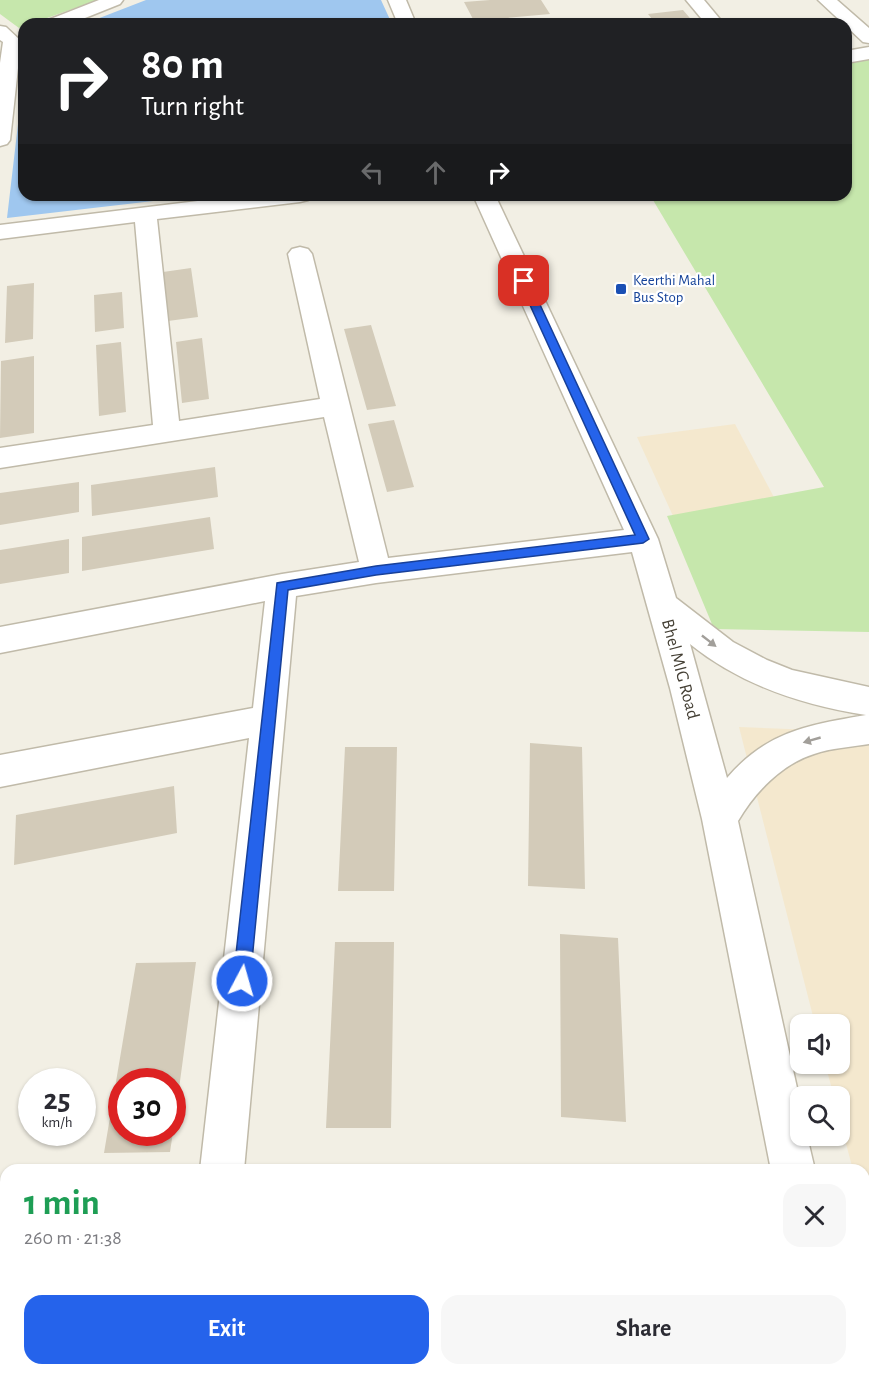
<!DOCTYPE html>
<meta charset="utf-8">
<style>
:root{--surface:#fff;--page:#f7f7f7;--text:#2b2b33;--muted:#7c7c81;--accent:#2563eb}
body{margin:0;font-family:"Alegreya Sans",sans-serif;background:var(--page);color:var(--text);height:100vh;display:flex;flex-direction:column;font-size:22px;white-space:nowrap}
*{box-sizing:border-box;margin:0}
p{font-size:20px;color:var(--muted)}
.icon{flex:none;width:33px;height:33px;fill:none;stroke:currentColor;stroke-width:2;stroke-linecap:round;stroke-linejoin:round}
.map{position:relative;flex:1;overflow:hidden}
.sheet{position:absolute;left:0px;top:1164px;width:870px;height:212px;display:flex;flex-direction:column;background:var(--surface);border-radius:18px 18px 0 0;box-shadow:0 2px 4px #0004}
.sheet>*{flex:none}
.banner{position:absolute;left:18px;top:18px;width:834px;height:183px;border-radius:18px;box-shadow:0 2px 4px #0004;background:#202124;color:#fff;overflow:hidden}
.buttons{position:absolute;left:790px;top:1014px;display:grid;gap:12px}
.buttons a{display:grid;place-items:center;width:60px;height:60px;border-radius:12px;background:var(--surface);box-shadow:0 2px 4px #0004;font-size:30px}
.speed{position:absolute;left:18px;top:1068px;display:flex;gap:12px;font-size:30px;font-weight:700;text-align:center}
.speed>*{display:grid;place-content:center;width:78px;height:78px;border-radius:50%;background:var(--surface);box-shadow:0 2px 4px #0004;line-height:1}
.speed small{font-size:15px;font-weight:400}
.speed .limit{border:9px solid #d22;background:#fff;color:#111}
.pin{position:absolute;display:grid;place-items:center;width:51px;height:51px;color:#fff;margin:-26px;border-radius:12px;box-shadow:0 3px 9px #0006}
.me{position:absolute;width:66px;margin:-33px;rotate:6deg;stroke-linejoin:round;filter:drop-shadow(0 0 4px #0008)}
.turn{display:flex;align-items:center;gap:21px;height:126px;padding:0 24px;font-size:27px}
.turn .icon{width:78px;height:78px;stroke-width:2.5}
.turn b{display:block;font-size:42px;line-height:51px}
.lanes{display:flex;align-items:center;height:57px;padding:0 24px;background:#0003;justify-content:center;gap:30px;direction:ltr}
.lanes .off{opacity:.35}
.round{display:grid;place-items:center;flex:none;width:63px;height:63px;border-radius:18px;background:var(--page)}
.head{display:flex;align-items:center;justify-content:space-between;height:102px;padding:0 24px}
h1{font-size:36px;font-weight:700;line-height:45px;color:#1e9e55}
.action{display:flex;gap:12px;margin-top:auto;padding:12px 24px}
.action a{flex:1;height:69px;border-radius:18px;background:var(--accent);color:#fff;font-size:24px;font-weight:700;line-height:69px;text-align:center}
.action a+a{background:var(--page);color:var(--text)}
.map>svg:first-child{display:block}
</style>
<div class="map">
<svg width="869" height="1375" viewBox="0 0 869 1375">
<rect width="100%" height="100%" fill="#f2efe4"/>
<path fill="#f4e8ce" d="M735,424L776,501L673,516L637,437Z
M739,727L869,732V1234L864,1214V1170H853L840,1121V1096H834L825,1064H840V1024H815Z"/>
<path fill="#c6e7ac" d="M0,0H98L30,24H24V26L19,28L0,14Z
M869,59V632L714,629L667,516L824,487L650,195H846V62Z"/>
<path fill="#9fc7ef" d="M146,0H381L392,24H84Z
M24,73V195H205L7,218Z"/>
<path fill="#d3cbb9" d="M490,0H541L550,14L474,21L464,2Z
M683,10L695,24H656L648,14Z
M191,268L198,317L168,321L163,272Z
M34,283L33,339L5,343L7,286Z
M122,292L124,328L95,332L94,295Z
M371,325L396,406L367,410L344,329Z
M202,338L209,399L182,403L176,342Z
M121,342L126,412L99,416L96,345Z
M34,356V433L0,438L1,361Z
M394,420L414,487L387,492L368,424Z
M215,467L218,497L92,516L91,485Z
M79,482V512L0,525V493Z
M210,517L214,549L82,571V537Z
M69,539V573L0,584V550Z
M530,743L582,747L585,889L528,886Z
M345,747H397L394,891H338Z
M174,786L177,833L14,865L16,815Z
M560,934L618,938L626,1122L561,1117Z
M335,942H394L391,1128H326Z
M196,962L174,1126L172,1082H122V1132H173L170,1152L104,1153L136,963Z
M64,1370H137L136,1375H63Z
M314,1370H387V1375H314Z
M604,1370H678V1375H604Z"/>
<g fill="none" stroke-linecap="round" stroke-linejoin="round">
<g stroke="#c0baa9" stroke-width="3">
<path id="street" d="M99,0H123L120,4L70,24H45L48,20Z
M388,0H406L416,24H398Z
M686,0H704L724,24H706Z
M818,0H837L869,28V43L863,42Z
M0,26L6,27L21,41L10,140L7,144L0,146V63L3,42L0,40Z
M869,47V59L846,63V51Z
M247,195H311L308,200L300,202L157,219L179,421L320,399L288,254L292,249L300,247L308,249L312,254L388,558L624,530L473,195H495L658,539L676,598L733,642L767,660L792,670L869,687V744C851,747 831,748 814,754C782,764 755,792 738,821L801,1106V1136H807L815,1170H771L702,819L670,688L632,552L376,583L296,596L244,1170H200L249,738L0,787V755L253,708L265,601L0,653V627L282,574L359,562L324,417L0,468V448L153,425L135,222L0,239V225ZM690,644C741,685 802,705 866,715C809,725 767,731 727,778Z
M177,1370H225L224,1375H176Z
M811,1370H859L860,1375H812Z"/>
</g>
<use href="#street" fill="#fff" fill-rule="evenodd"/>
</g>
<defs><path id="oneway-solid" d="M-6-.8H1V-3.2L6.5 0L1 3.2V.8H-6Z" transform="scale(1.5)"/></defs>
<g fill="#a29f9a">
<use href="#oneway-solid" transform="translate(709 641) rotate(38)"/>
<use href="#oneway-solid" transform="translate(812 740) rotate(164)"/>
</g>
<path fill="#2563eb" stroke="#184099" stroke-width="1.5" d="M524,278L529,281L649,539L643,543L376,575L288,590L250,981L247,986L242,989L236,986L233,981L277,583L376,566L635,535L519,281Z"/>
<rect fill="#1a4fb4" stroke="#fff" stroke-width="2" x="615" y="283" width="12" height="12" rx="3"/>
<g text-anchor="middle" stroke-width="4.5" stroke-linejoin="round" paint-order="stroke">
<g font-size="15" fill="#164399" stroke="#fff" text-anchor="start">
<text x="633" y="285">Keerthi Mahal<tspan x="633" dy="17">Bus Stop</tspan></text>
</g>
<g font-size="18" fill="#443f34" stroke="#fff">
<text transform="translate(681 669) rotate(75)" y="6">Bhel MIG Road</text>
</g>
</g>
</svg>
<div class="buttons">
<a><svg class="icon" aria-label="sound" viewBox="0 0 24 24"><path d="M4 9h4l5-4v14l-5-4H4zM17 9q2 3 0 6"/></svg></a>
<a><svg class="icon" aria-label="search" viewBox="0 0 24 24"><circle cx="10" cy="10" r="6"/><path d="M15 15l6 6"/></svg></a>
</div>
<div class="speed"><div>25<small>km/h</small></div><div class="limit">30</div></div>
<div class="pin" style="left:524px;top:281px;background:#d93025"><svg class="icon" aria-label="arrive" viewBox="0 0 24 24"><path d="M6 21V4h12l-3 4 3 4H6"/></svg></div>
<svg class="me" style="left:242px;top:981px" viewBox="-20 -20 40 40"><circle r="17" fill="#2563eb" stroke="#fff" stroke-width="3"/><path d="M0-11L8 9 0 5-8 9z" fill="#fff"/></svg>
<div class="banner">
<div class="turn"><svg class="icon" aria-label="right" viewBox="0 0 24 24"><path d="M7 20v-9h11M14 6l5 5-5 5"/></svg><div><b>80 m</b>Turn right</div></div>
<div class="lanes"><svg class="icon off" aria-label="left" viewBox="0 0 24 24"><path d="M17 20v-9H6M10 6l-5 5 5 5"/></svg><svg class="icon off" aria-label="ahead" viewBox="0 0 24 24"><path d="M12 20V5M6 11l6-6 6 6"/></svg><svg class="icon" aria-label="right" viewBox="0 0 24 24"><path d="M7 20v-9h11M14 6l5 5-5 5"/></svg></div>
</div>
<section class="sheet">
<div class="head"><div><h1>1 min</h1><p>260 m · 21:38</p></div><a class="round"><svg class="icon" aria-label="close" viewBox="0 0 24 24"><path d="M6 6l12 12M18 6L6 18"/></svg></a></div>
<div class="action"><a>Exit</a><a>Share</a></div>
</section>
</div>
